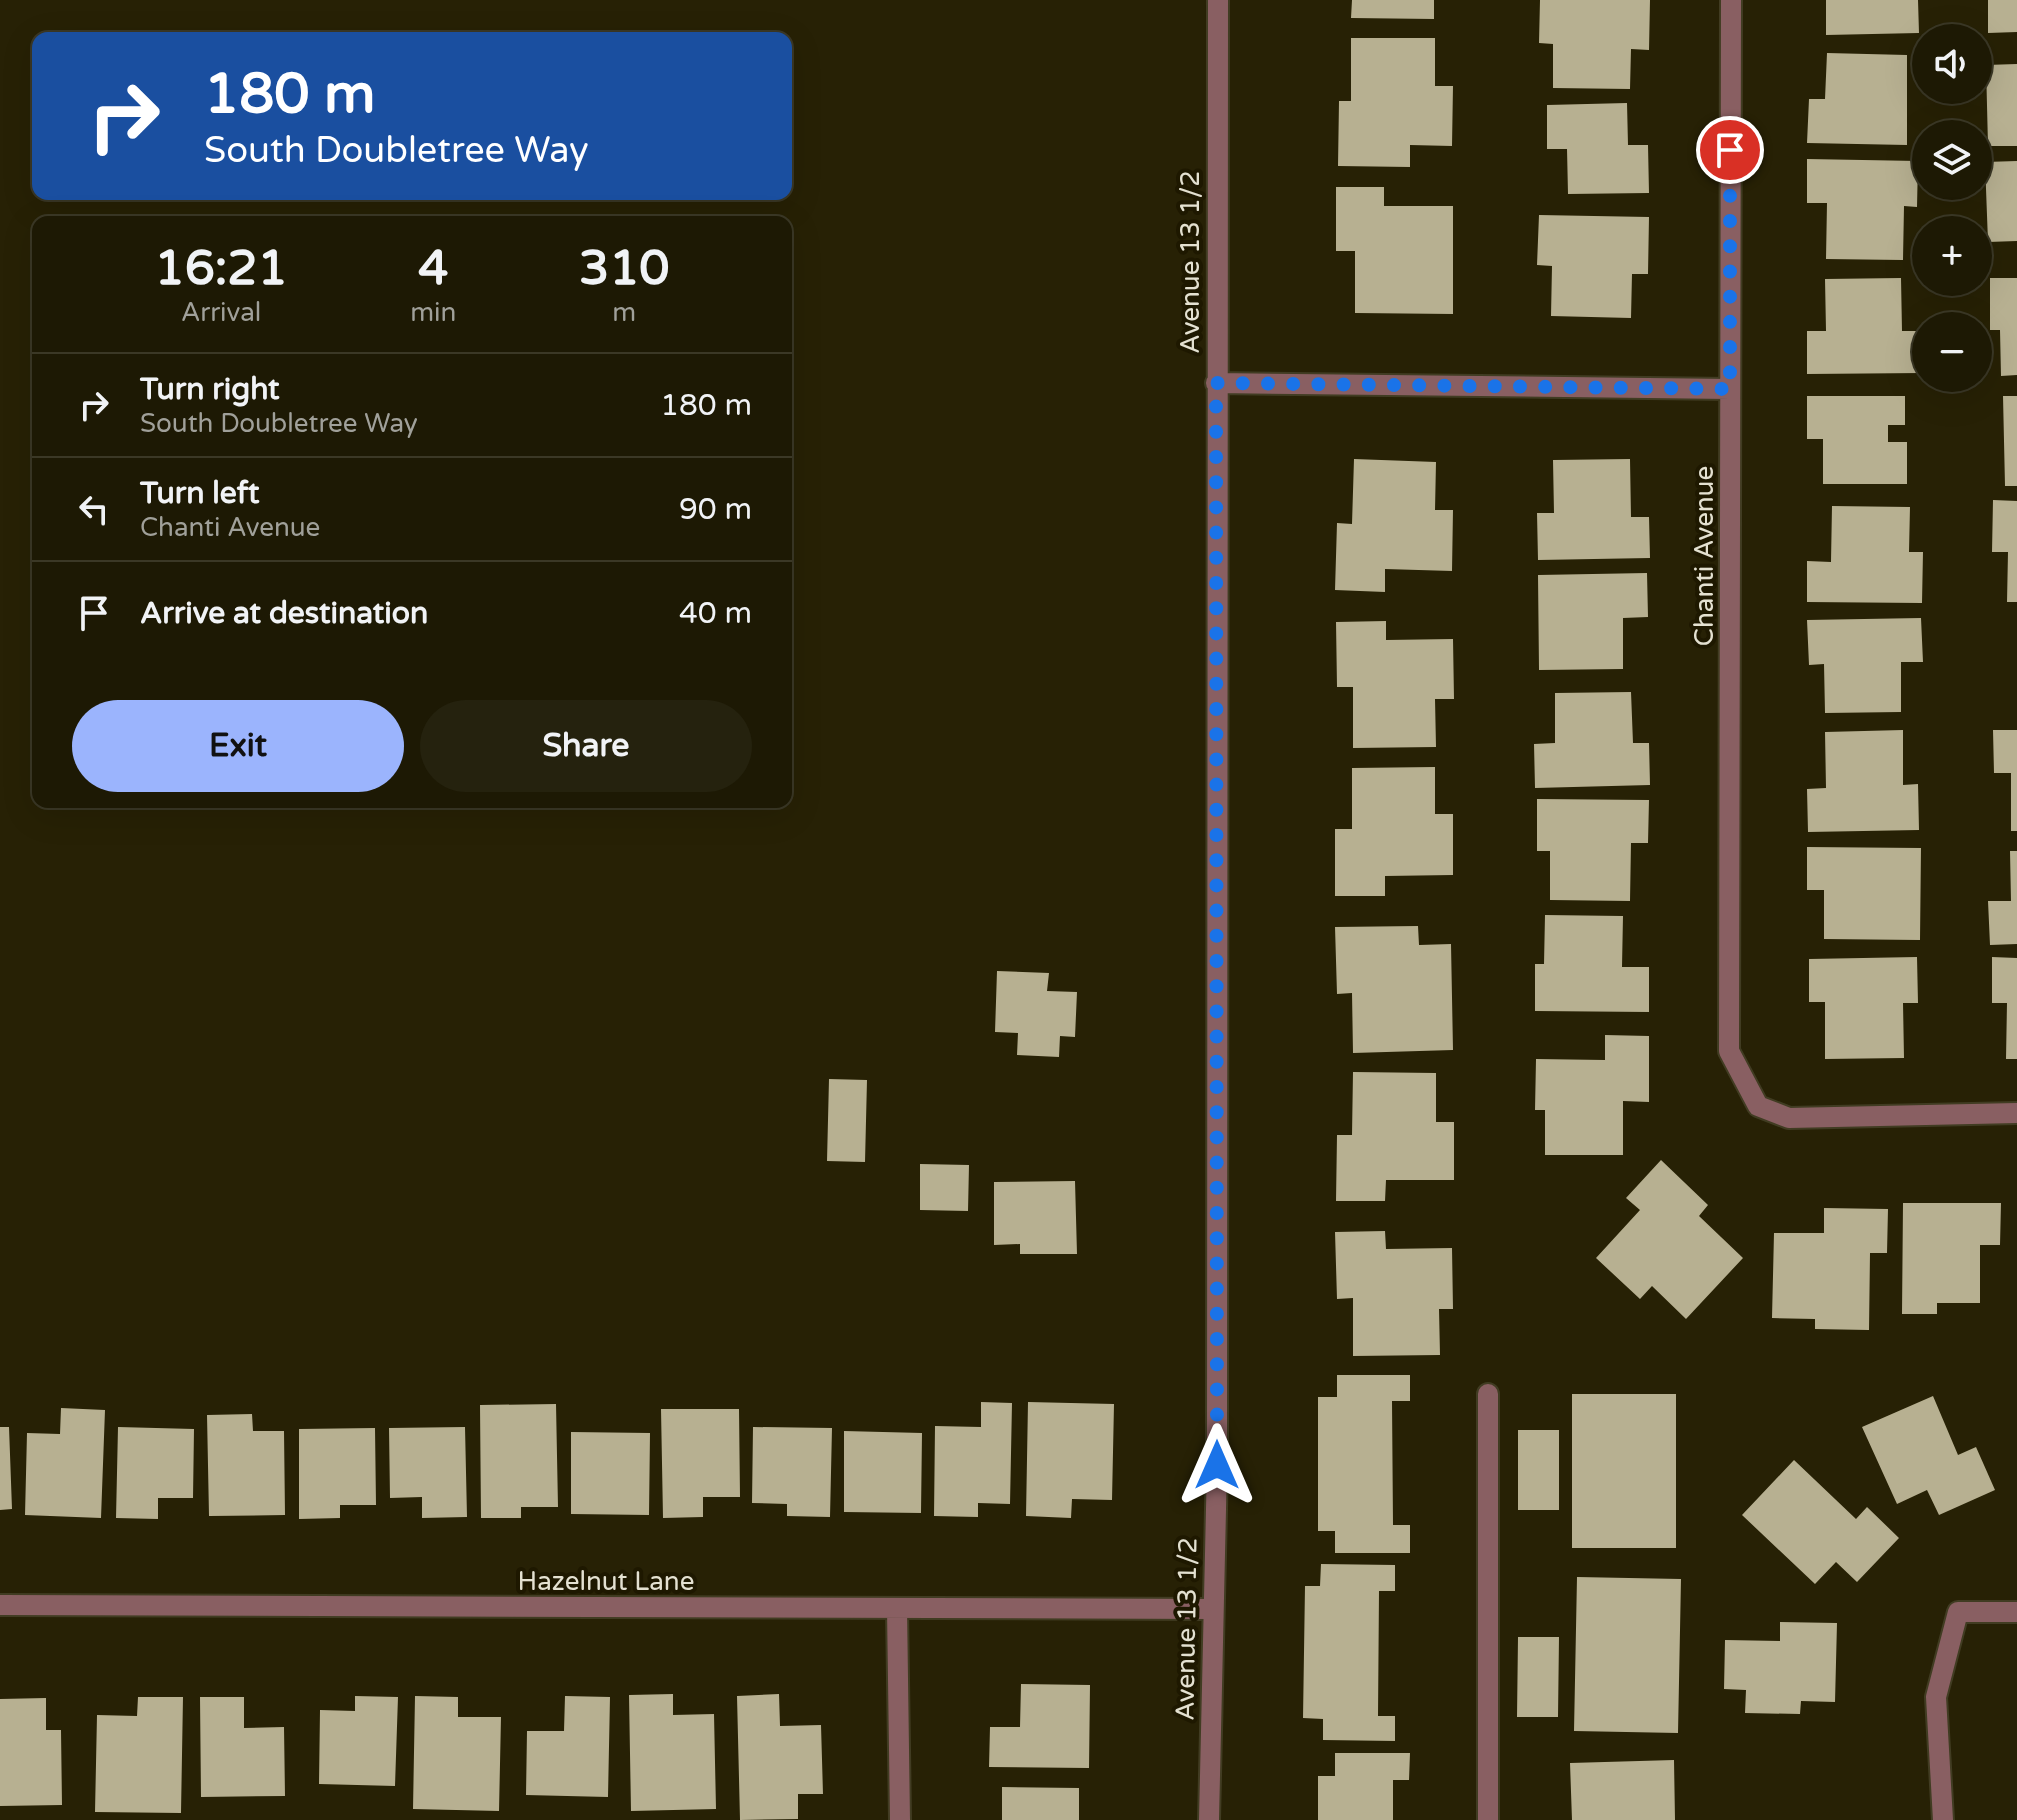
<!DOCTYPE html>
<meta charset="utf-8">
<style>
:root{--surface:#1d1904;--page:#25220e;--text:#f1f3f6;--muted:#a0a09a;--line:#3b3826;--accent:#9bb4fd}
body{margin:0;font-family:"Varela Round",sans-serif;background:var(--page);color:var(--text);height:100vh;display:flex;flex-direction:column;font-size:30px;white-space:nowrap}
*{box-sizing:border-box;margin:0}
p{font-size:26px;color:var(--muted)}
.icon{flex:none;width:44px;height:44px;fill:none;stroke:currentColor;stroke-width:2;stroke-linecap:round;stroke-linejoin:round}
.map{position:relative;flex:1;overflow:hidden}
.drawer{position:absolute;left:32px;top:216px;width:760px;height:592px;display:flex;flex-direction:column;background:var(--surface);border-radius:16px;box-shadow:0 8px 32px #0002,0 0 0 2px var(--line)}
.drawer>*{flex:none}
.banner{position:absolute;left:32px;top:32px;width:760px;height:168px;border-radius:16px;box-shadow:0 8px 32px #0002,0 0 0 2px var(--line);background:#1a4fa0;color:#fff;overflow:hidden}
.buttons{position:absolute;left:1912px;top:24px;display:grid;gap:16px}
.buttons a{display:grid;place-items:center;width:80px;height:80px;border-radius:50%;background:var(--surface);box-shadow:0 8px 32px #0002,0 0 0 2px var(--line);font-size:40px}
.pin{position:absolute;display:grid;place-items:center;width:68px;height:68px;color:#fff;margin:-34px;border:4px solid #fff;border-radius:50%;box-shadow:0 2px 8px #0007}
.me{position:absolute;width:88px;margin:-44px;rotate:0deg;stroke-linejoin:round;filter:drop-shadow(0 0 6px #0008)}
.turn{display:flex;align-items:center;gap:28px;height:168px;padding:0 40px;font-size:36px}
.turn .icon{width:104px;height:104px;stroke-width:2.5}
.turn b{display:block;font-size:56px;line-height:68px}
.eta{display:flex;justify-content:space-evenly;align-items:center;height:136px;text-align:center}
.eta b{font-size:48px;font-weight:700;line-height:56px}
.cta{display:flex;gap:16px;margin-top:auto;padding:16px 40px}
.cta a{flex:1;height:92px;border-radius:48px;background:var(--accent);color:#111;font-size:32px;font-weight:700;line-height:92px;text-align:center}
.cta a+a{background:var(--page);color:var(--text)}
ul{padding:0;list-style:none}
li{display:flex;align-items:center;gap:24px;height:104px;padding:0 40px;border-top:2px solid var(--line)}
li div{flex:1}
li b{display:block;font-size:30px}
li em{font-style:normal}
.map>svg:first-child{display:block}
</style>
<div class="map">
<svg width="2017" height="1820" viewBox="0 0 2017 1820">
<rect width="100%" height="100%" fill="#272105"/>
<path fill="#b7b091" d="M1352,0H1434V19L1351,18Z
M1540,0H1650L1649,50L1631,49L1630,89L1553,88V44L1539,43Z
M1826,0H1918L1919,33L1826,35Z
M1988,0H2017V32L1988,33Z
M1351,38H1435V86H1453L1452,146L1410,145V167L1338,166L1339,101H1351Z
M1827,53L1907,55V145L1807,143L1809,99H1825Z
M2017,64V146H1988L1986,65Z
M1627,103L1628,145H1648L1649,193L1568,194L1567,149H1547V105Z
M1807,159L1918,161L1917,207L1904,206L1903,260L1826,259L1827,203H1807Z
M2017,161V241L1988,242L1985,162Z
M1336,187H1384V206H1453V314L1355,313V251H1336Z
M1539,215L1649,217L1648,274H1632L1631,318L1551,316L1552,266L1537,265Z
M1901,278L1902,331H1922L1923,373L1807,374V331H1826L1825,279Z
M1990,278H2017V375L2001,376L2000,330H1990Z
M1807,396H1905V425H1888V442H1907V484H1823V439H1807Z
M2003,396H2017V486H2005Z
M1354,459L1436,462L1435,510H1453L1452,571L1385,569V592L1335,590L1337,523L1352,524Z
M1630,459L1631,517H1649L1650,558L1538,560L1537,513H1554L1553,460Z
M1993,500L2017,501V602H2007L2008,552H1992Z
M1832,506L1910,507L1909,552H1923L1922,603L1807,602V561L1831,562Z
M1647,573L1648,617L1623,618V669L1539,670L1538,575Z
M1921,618L1923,662H1901V712L1825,713L1824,664L1809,665L1807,620Z
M1386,621V640L1453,639L1454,699H1435L1436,747L1353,748V687H1337L1336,622Z
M1631,692L1633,743H1649L1650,785L1535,788L1534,744L1555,743V693Z
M1903,730V785L1918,784L1919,830L1808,832L1807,789L1826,788L1825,732Z
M1993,730H2017V831H2011V773H1994Z
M1435,767V814H1453V875L1385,876V896H1335V829H1352V768Z
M1537,799L1649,800L1648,843H1631L1630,901L1550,900V851H1537Z
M1807,847L1921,848L1920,940L1824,939V890H1807Z
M2010,851H2017V944L1990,945L1988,901H2011Z
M1545,915L1623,916L1622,967H1649V1012L1535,1011V964H1544Z
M1418,926L1419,945L1451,944L1453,1050L1353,1053L1352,993L1337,994L1335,927Z
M1917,957L1918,1003H1903L1904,1058L1825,1059V1002H1809V959Z
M1992,957L2017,958V1059H2006L2007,1003H1992Z
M997,971L1049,973L1047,991L1077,992L1075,1037L1060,1036L1059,1057L1017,1055L1018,1033L995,1032Z
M1605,1035L1649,1036V1102L1623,1101V1155H1545V1110H1535L1536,1059L1605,1060Z
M1353,1072L1436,1073V1122H1454V1180H1386L1385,1201H1336L1337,1135H1352Z
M829,1079L867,1080L865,1162L827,1161Z
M1661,1160L1708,1205L1699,1216L1743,1258L1686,1319L1652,1286L1640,1299L1596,1258L1640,1210L1626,1198Z
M920,1164L969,1165L968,1211L920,1210Z
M1075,1181L1077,1254H1020V1244L994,1245V1182Z
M1903,1203H2001L2000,1245H1980V1303H1937V1314H1902Z
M1824,1208L1888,1209L1887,1253H1870L1869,1330L1815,1329V1319L1772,1318L1774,1233H1824Z
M1385,1231L1386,1249L1452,1248L1453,1309H1439L1440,1355L1353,1356V1298L1337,1299L1335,1232Z
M1337,1375H1410V1401H1392L1393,1525H1410V1553H1335V1531H1318V1397H1337Z
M1572,1394H1676V1548H1572Z
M1933,1396L1958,1455L1976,1447L1995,1490L1939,1515L1927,1490L1897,1504L1862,1427Z
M981,1402L1012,1403L1010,1504L978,1503V1517L934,1516L935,1426L981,1427Z
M1028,1402L1114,1404L1112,1500L1072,1499L1071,1518L1026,1516Z
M556,1404L558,1507H521V1518H481L480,1405Z
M61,1408L105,1410L101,1518L25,1515L27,1433L60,1434Z
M661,1409H739L740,1497H703V1517L663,1518Z
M252,1414L253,1431H284L285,1515L209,1516L207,1415Z
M0,1427H9L12,1509L0,1510Z
M118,1427L194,1429L193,1498H158V1519L116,1518Z
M465,1427L467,1517L422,1518V1497L390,1498L389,1428Z
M753,1427L832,1428L830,1517L787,1516V1504L752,1503Z
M375,1428L376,1505H340V1518L299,1519V1429Z
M1518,1430H1559V1510H1518Z
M844,1431L922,1433L921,1513L844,1512Z
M571,1432L650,1433L649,1515L571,1514Z
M1794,1460L1856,1519L1867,1507L1899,1538L1857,1582L1836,1562L1815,1584L1742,1515Z
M1321,1564L1395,1565V1591H1379L1378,1716H1395V1741L1323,1740V1719L1303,1718L1305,1586H1320Z
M1577,1577L1681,1579L1678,1733L1574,1731Z
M1780,1622L1837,1623L1835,1702L1801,1701L1800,1714L1745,1713L1746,1690L1724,1689L1725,1640L1780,1641Z
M1518,1637H1559L1558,1717H1517Z
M1021,1684L1090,1685L1089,1768L989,1767L990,1727H1020Z
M673,1694V1715L714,1714L716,1809L631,1811L629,1695Z
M779,1694L780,1726L821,1725L823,1794H798V1819L740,1820L737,1696Z
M355,1696L398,1697L395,1786L319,1784L320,1710L355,1711Z
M415,1696L458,1697V1717H501L499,1811L413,1809Z
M565,1696L610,1697L608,1797L526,1795L527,1731H564Z
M138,1697H183L181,1813L95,1812L97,1715L137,1716Z
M200,1697H244V1728L284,1727L285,1796L201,1797Z
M46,1698V1730H61L62,1805L0,1806V1699Z
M1335,1753H1410L1409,1780H1393V1820H1318V1776H1335Z
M1674,1760L1675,1820H1572L1570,1763Z
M1002,1787L1079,1788V1820H1002Z"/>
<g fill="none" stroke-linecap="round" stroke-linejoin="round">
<g stroke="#413c22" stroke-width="24">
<path id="minor" d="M1731,0L1729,1051L1758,1106L1789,1118L2017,1113
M1216,383L1730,389
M1488,1394V1820
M0,1605L1212,1609
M897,1608L900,1820
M1209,1820L1217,1465L1218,0
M1943,1820L1936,1697L1958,1612H2017"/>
</g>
<use href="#minor" stroke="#895f62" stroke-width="20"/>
</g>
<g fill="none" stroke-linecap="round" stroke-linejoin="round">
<path stroke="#1a73e8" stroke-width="14" stroke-dasharray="0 25.2" d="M1217,1465L1216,383L1730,389V150"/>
</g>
<g text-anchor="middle" stroke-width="8" stroke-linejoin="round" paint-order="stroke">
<g font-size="26" fill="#e4e1d1" stroke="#1e1800">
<text transform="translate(1190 262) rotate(-90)" y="9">Avenue 13 1/2</text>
<text transform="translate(1704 556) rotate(-90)" y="9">Chanti Avenue</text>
<text x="606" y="1590">Hazelnut Lane</text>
<text transform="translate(1186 1629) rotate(-89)" y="9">Avenue 13 1/2</text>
</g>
</g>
</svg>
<div class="buttons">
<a><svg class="icon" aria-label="sound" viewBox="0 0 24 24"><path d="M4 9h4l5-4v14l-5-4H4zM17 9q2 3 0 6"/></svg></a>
<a><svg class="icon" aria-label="layers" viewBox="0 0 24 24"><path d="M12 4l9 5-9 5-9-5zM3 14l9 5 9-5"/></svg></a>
<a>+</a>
<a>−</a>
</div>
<div class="pin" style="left:1730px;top:150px;background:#d93025"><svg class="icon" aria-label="arrive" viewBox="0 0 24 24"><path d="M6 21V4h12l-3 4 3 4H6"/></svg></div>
<svg class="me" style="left:1217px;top:1465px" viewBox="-20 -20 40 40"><path d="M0-17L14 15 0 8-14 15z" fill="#1a73e8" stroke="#fff" stroke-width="4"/></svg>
<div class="banner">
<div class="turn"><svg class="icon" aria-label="right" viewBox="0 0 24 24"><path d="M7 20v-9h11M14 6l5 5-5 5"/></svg><div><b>180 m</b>South Doubletree Way</div></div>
</div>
<section class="drawer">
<div class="eta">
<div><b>16:21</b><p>Arrival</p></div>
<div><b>4</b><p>min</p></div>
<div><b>310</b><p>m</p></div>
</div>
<ul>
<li><svg class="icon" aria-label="right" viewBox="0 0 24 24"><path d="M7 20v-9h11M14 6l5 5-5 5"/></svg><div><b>Turn right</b><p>South Doubletree Way</p></div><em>180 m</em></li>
<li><svg class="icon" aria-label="left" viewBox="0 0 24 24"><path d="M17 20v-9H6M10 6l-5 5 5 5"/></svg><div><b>Turn left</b><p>Chanti Avenue</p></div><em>90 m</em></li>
<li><svg class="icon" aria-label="arrive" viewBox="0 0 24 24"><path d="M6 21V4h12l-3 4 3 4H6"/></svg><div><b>Arrive at destination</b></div><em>40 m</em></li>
</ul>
<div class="cta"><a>Exit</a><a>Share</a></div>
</section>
</div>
